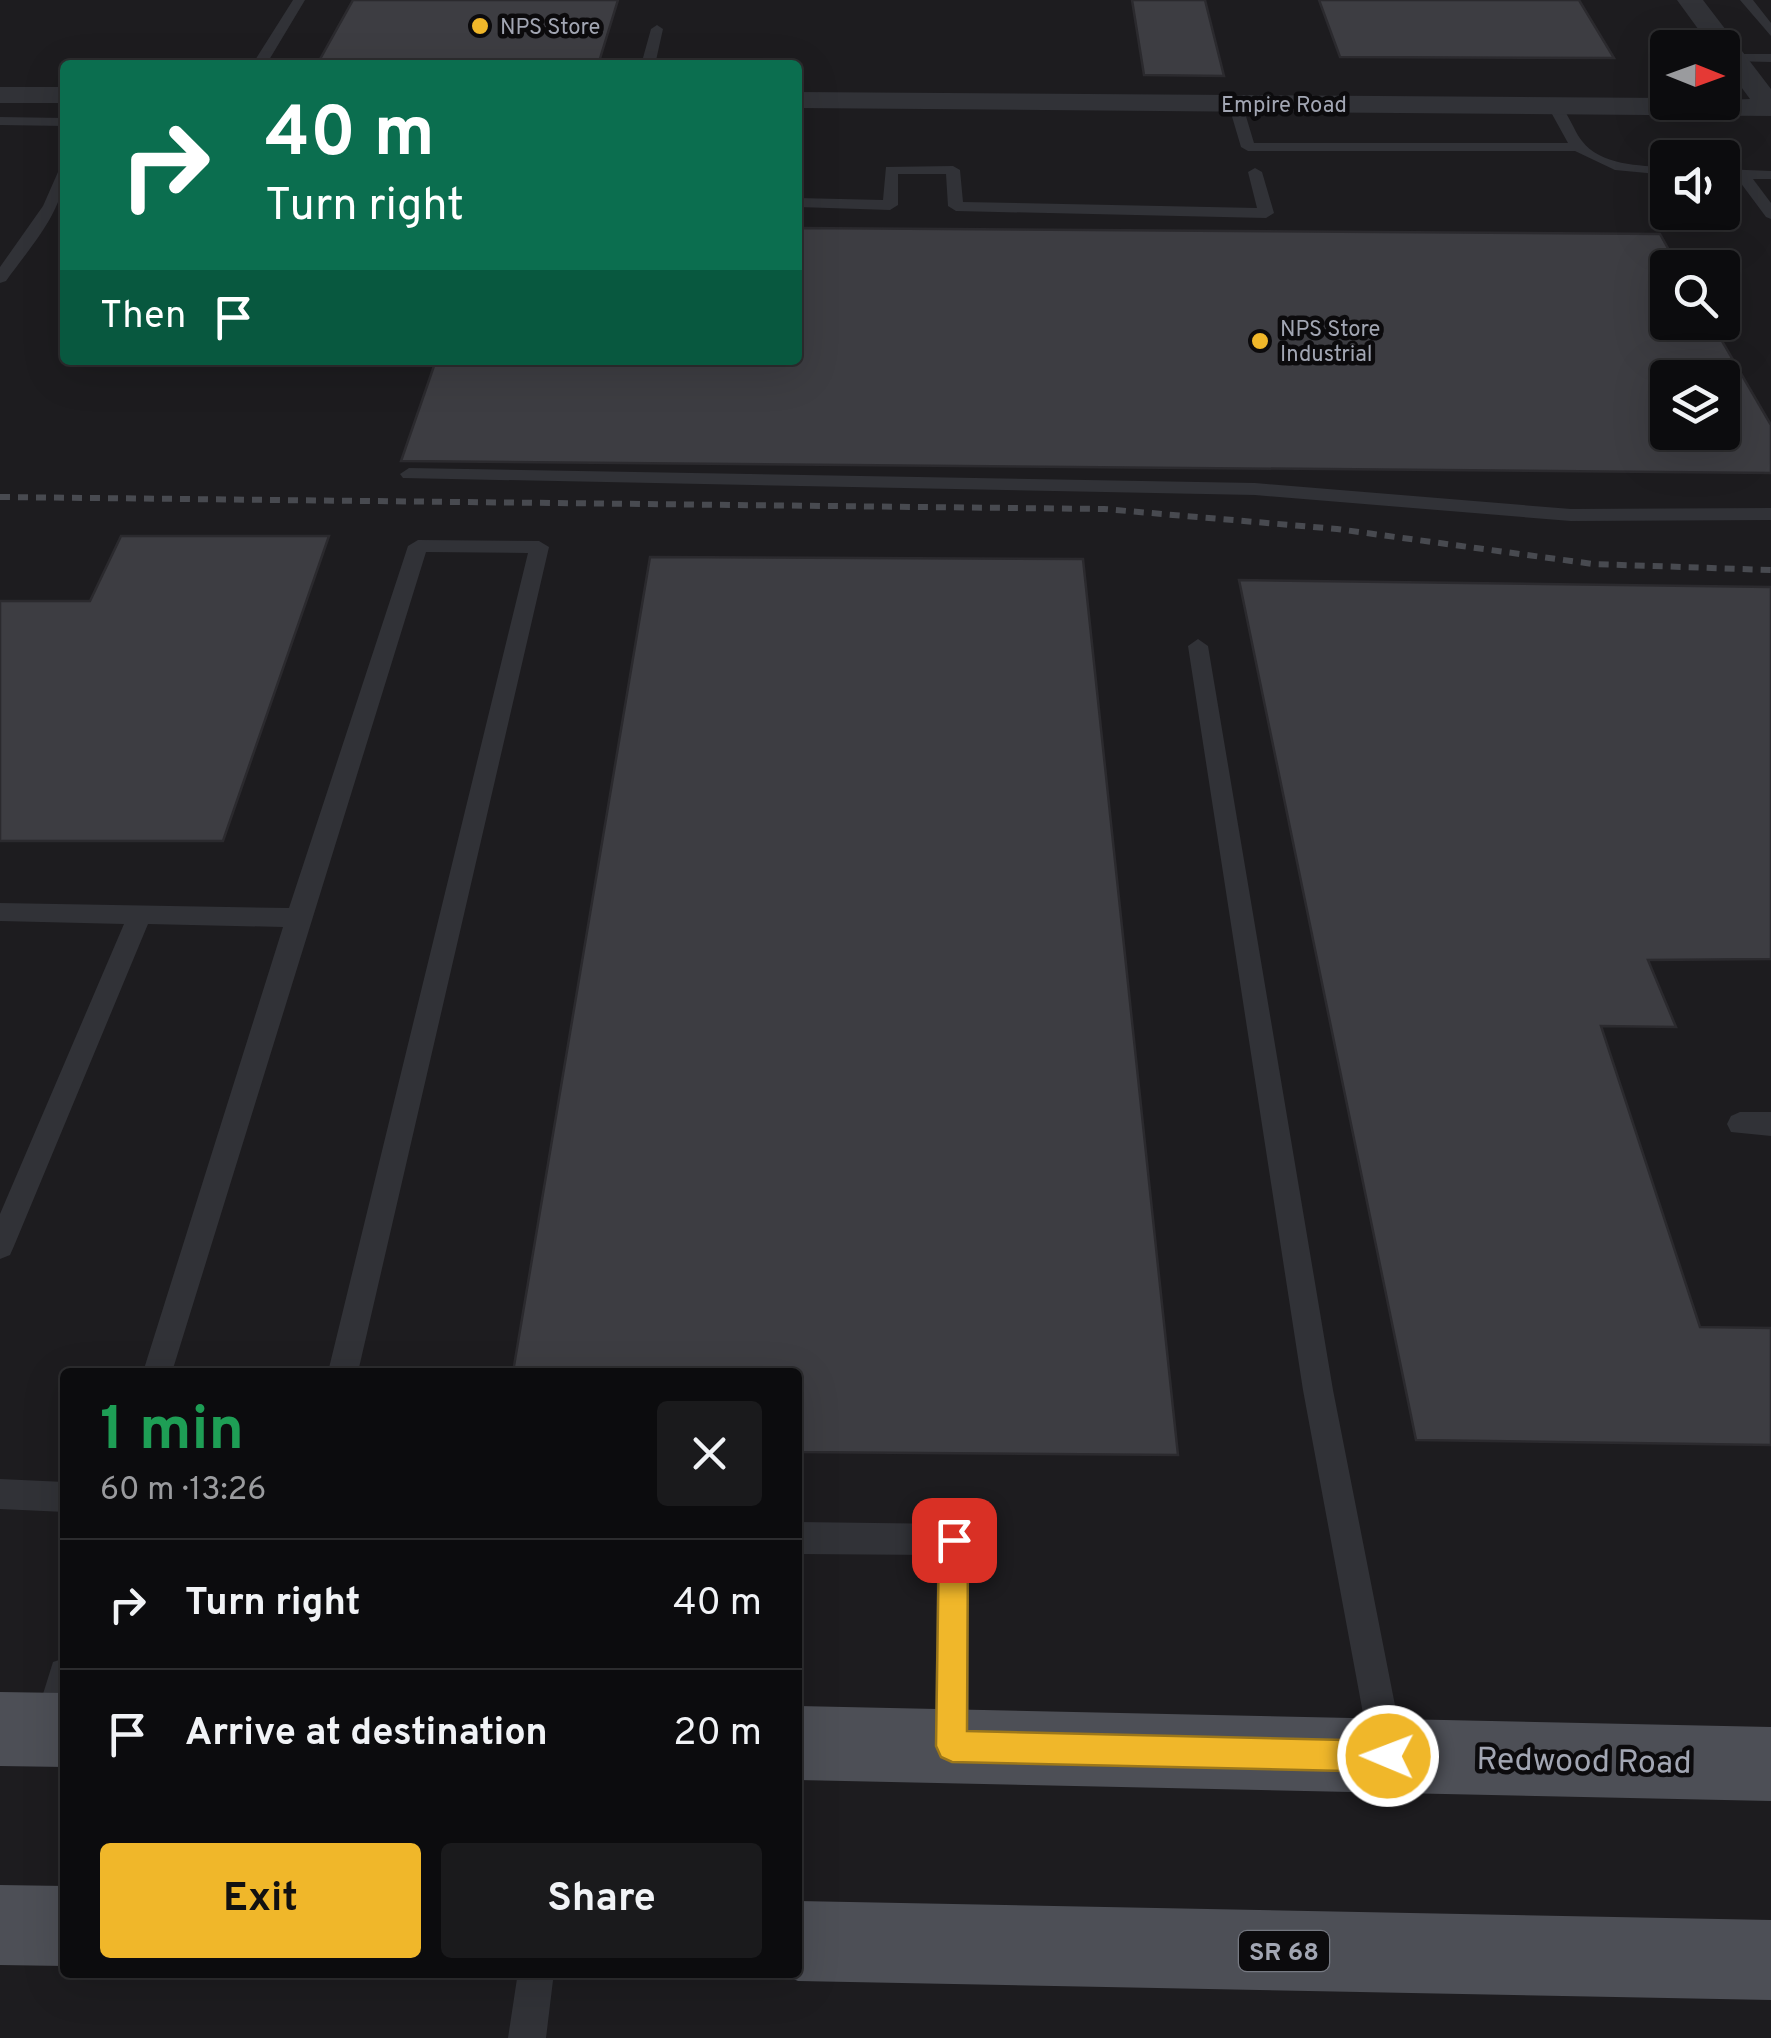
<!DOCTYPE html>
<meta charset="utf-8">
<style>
:root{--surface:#0c0c0e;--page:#1a1a1c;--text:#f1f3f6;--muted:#9a9b9e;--line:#2c2c2e;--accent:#f0b72a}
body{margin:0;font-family:Overpass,sans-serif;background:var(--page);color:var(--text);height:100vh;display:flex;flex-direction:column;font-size:38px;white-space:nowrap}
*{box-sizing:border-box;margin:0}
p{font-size:32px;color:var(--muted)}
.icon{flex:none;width:55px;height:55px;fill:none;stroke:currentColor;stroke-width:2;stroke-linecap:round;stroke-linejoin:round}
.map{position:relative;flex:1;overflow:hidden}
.panel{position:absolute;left:60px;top:1368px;width:742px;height:610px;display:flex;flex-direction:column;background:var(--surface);border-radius:10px;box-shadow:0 10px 40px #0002,0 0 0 2px var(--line)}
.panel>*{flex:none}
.banner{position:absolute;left:60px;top:60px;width:742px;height:305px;border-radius:10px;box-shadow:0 10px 40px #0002,0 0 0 2px var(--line);background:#0b6e4f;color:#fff;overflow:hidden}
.needle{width:65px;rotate:91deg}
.tools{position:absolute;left:1650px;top:30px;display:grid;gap:20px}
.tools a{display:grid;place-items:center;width:90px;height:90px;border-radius:10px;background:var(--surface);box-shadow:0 10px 40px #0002,0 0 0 2px var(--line);font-size:50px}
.pin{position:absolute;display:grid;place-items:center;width:85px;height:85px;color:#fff;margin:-42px;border-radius:20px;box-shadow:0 5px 15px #0006}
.me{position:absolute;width:110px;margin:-55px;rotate:271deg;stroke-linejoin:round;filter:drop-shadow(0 0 8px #0008)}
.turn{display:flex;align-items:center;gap:35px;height:210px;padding:0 40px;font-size:45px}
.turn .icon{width:130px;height:130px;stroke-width:2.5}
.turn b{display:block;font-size:70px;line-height:85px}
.then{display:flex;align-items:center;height:95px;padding:0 40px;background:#0003;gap:20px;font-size:38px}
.round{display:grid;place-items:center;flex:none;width:105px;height:105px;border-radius:10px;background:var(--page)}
.head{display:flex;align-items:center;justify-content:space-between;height:170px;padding:0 40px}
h1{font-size:60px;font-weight:700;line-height:75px;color:#1e9e55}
.primary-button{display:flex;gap:20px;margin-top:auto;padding:20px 40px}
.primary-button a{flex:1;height:115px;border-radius:10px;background:var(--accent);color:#111;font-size:40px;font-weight:700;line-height:115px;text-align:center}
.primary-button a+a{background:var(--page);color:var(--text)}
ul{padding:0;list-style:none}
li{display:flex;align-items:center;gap:30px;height:130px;padding:0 40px;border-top:2px solid var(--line)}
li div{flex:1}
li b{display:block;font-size:38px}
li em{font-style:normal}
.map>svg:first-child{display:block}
</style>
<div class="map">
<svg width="1771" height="2038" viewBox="0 0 1771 2038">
<rect width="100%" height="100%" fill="#101012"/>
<path fill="#1d1c1f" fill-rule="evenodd" d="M0,0H1771V2038H0ZM1668,48H1722V102H1668ZM65,65H798V360H65ZM1668,158H1722V212H1668ZM1668,268H1722V322H1668ZM1668,378H1722V432H1668ZM65,1372H798V1972H65Z"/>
<path fill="#3d3d42" stroke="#2b2a2e" stroke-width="2.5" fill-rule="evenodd" d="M353,0H618L598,65L319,61Z
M1132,0H1205L1224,76L1144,75Z
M1319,0H1579L1614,58L1340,57Z
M798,228L1660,234L1679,268H1668V322H1711L1771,425V473L401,461L436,360H798ZM1668,378H1722V432H1668Z
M121,536H329L223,841H0V601H90Z
M650,557L1083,559L1178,1455L798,1452V1372H513Z
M1239,580L1771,587V959L1648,960L1676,1027L1601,1026L1700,1327L1771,1328V1445L1416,1440Z"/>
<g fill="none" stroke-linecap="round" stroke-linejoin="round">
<path fill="#313237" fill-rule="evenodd" d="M293,0H305L266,65H252Z
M1740,0H1753L1771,23V36Z
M657,25L663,29L655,65H641L651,29Z
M1733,54H1771V62L1728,61L1726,58Z
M1235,99L1242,103L1254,143H1568L1547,105L1554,101C1568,109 1572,128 1582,141C1600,165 1640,166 1668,167V175L1615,170L1575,151H1248L1241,147L1228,103Z
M0,117L65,118V126L0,125Z
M953,166L960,170L963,202L1257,208L1248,172L1255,168L1262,172L1274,213L1266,218L956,211L948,206L946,174H898V205L890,210L798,207V198L883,200L886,167Z
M65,168C65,211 30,247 6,281L0,283V267L43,206L58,172Z
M1722,169L1771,171V179H1753L1771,203V219L1766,217L1737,178L1722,177Z
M409,468L1255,483L1571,509L1771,508V520L1571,521L1255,495L403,478L400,474Z
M418,540L539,541L549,547L358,1372H328L528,553L426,552L172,1372H143L283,927L148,924L14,1246L10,1255L0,1259V1214L124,924L0,921V903L289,908L408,546Z
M1198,639L1208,646L1333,1390L1404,1751L1399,1763L1387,1768L1375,1763L1370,1751L1303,1390L1188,646Z
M1740,1112H1771V1136L1731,1132L1727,1124L1731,1116Z
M0,1479L65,1482V1512L0,1509Z
M798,1522L953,1524L964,1529L969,1540V1739L964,1751L952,1756L940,1751L935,1739L937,1555L798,1554Z
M65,1658V1730L62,1738L50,1743L38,1738L33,1726L53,1662Z
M518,1972H554L546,2038H508Z"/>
<path fill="#313237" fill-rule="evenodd" d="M1677,0H1703L1771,89V116L798,108V92L1668,98V102L1750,99L1722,61V48H1712Z
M0,87H65V103H0Z"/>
<path fill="#4d4f56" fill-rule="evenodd" d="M0,1692L65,1693V1767L0,1766Z
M798,1706L1771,1727V1801L798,1780Z
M0,1885L65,1886V1966L0,1965Z
M798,1901L1771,1920V2000L798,1981L778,1972H798Z"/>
<path stroke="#484a50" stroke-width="6" stroke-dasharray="10 8" stroke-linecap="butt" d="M0,497L1104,509L1337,529L1593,564L1771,570"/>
</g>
<path fill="#f0b72a" stroke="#9c771b" stroke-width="2.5" d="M954,1526L964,1530L968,1540L967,1731L1388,1741L1399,1745L1403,1756L1399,1767L1388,1772L952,1762L941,1757L936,1746L939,1540L943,1530Z"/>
<g fill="#f0b72a" stroke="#0c0b0d" stroke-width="4">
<circle cx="480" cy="26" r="10"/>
<circle cx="1260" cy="341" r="10"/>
</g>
<g text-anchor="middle" stroke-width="9" stroke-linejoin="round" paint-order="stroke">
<g font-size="22" fill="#a2a6b3" stroke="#0c0b0d" text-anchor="start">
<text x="500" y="34">NPS Store</text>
<text x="1280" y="336">NPS Store<tspan x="1280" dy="25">Industrial</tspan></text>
</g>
<g font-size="22" fill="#a2a6b3" stroke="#0c0b0d">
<text x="1284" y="112">Empire Road</text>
</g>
<rect fill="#0c0b0d" stroke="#757881" stroke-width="2.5" x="1239" y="1931" width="90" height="40" rx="8"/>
<g font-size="25" font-weight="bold" fill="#a2a6b3">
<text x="1284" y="1960">SR 68</text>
</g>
<g font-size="32" fill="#a2a6b3" stroke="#0c0b0d">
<text transform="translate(1584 1760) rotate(1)" y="11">Redwood Road</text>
</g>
</g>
</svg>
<div class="tools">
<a><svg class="needle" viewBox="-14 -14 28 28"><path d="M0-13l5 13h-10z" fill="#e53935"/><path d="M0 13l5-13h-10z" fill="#9a9b9e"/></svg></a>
<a><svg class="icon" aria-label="sound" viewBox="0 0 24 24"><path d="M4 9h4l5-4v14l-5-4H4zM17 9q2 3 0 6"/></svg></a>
<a><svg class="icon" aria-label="search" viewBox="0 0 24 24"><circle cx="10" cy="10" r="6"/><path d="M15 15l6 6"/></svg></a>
<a><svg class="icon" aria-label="layers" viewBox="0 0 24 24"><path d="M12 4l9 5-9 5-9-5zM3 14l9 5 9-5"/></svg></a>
</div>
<div class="pin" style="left:954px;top:1540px;background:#d93025"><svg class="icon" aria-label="arrive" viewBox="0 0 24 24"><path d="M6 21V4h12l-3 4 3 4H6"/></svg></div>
<svg class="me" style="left:1388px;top:1756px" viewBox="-20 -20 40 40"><circle r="17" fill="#f0b72a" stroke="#fff" stroke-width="3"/><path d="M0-11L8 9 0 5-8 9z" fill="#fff"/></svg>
<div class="banner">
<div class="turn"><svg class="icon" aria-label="right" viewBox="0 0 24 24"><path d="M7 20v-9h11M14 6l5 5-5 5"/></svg><div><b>40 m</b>Turn right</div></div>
<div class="then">Then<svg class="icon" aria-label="arrive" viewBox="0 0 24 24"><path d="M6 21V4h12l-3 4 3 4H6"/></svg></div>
</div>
<section class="panel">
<div class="head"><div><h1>1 min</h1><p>60 m · 13:26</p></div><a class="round"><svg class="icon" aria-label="close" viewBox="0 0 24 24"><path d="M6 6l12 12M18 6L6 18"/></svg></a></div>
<ul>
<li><svg class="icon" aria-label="right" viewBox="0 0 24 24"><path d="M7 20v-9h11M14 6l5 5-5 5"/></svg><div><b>Turn right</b></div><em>40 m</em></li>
<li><svg class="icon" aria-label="arrive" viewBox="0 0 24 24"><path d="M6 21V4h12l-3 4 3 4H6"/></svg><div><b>Arrive at destination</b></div><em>20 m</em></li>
</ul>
<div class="primary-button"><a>Exit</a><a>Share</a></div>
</section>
</div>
